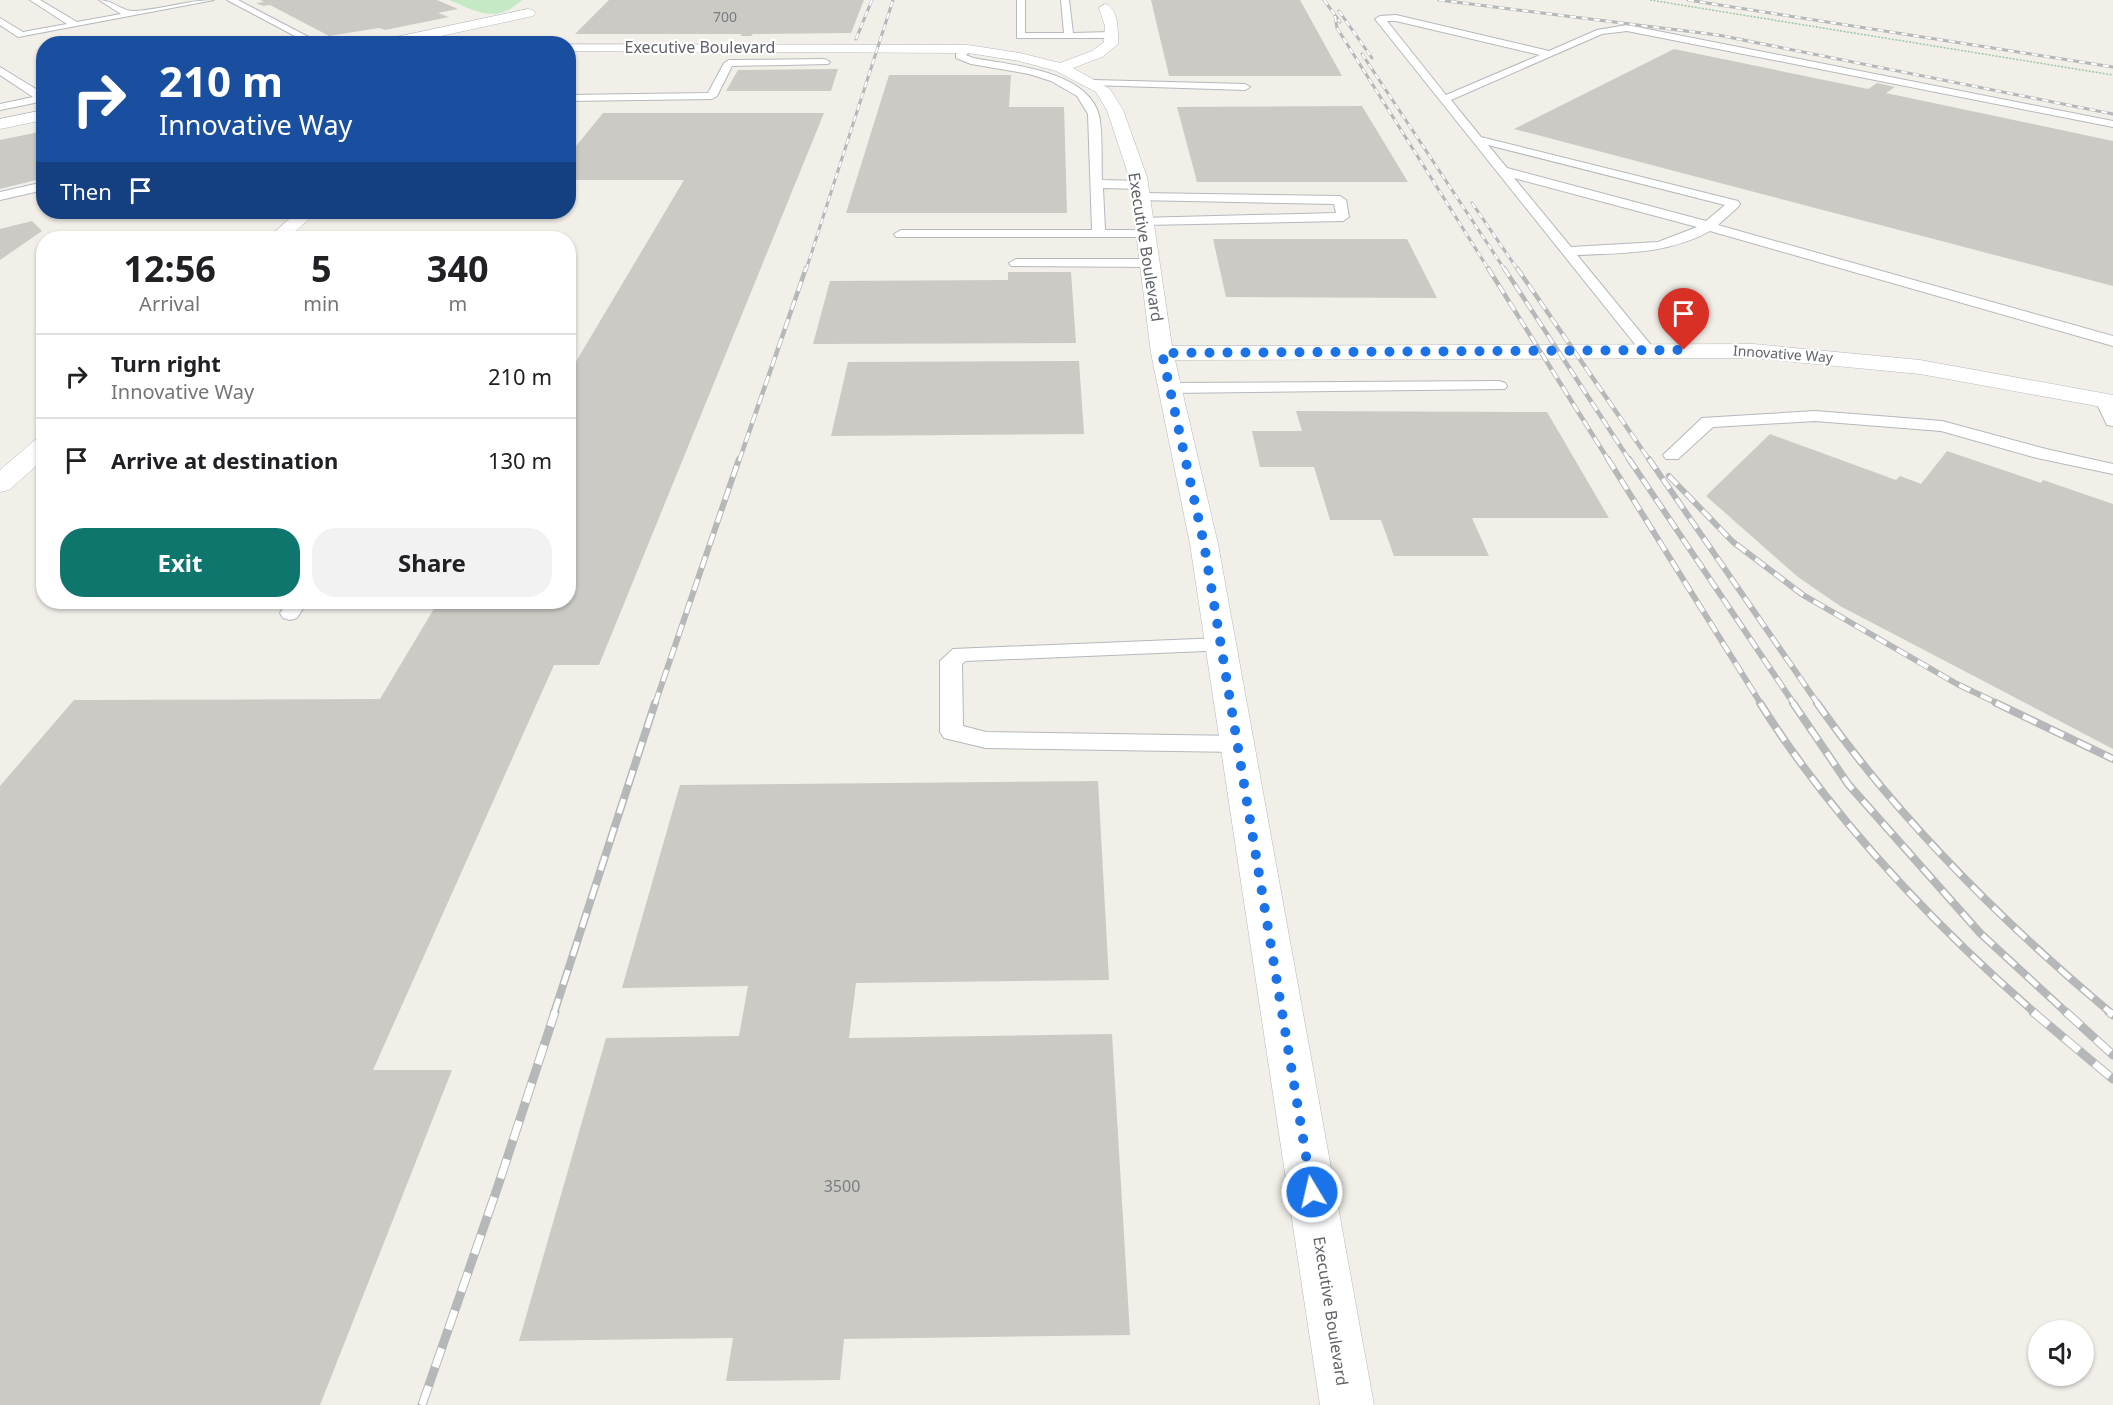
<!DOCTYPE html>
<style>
:root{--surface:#fff;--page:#f2f2f2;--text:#202124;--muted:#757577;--line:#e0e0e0;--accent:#0f766e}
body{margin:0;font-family:"Noto Sans",sans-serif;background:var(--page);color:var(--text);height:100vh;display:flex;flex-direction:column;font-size:22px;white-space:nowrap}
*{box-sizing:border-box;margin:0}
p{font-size:20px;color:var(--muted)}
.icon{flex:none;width:33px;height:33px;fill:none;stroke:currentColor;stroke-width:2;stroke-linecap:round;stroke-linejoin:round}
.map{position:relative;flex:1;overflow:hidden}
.sheet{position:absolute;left:36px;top:231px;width:540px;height:378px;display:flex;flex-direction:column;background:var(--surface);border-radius:24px;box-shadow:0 2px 4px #0004}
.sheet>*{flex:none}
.top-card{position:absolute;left:36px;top:36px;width:540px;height:183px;border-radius:24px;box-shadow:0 2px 4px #0004;background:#1a4fa0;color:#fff;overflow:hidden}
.buttons{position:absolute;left:2028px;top:1320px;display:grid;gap:12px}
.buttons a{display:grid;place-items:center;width:66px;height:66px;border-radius:50%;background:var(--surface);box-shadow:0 2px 4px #0004;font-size:30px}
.pin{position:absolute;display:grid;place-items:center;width:51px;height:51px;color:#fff;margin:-62px -26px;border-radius:50% 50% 50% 0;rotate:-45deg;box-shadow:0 0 6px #0007}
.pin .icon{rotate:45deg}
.me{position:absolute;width:66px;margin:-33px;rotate:351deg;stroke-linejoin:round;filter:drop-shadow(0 0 4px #0008)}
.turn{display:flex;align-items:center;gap:21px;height:126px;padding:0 24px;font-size:27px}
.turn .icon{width:78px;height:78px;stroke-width:2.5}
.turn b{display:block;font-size:42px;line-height:51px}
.then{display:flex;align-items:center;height:57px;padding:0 24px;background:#0003;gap:12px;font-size:22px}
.eta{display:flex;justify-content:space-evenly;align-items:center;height:102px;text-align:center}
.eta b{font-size:36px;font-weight:700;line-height:42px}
.cta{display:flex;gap:12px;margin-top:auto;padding:12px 24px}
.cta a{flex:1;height:69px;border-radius:24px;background:var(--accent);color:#fff;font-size:24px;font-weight:700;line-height:69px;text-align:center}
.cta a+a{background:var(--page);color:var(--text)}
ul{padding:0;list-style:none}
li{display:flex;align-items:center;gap:18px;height:84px;padding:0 24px;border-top:2px solid var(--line)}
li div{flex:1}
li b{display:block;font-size:22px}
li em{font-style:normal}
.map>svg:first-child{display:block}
</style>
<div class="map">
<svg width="2113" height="1405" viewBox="0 0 2113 1405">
<rect width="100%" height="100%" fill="#f1efe8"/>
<path fill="#c5e8c5" d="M449,0H522C496,24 478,12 449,0Z"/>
<path fill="#cccac5" d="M260,0H437L458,9L438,13L449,17L385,30L379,28L329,36L270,5L263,6L256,3L264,2Z
M609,0H864L851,33L753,34L751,36H740L742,34H575Z
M1151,0H1300L1342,76H1169Z
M1674,49L1868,89L1877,83L1895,87L1886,93L2113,141V286L1514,129Z
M838,69L831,91H726L738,70Z
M889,75H1011L1009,107H1064L1067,213H846Z
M1362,106L1408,182H1197L1177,107Z
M603,113H824L599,665H554L373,1070H452L320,1405H0V786L74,700L380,699L438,602H568V375L684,180H568V156Z
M44,131V178L0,189V140Z
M32,221L42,231L0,260V229Z
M1213,239H1407L1437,298L1226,297Z
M1008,272H1071L1076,343L813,344L830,281L1008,280Z
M1079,361L1084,434L831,436L848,362Z
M1296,411L1547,412L1609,518H1472L1489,556H1394L1381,520H1330L1314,467H1260L1252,431H1302Z
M1770,434L1896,480L1900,476L1921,484L1947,451L2041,483L2043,480L2113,504V749L1840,606L1798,577L1706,496Z
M1098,781L1109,980L856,983L849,1038L1112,1034L1130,1335L844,1339L840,1380L726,1381L733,1338L519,1341L606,1038L739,1036L748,986L622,988L680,785Z"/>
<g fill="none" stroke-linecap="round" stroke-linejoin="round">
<g stroke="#b5b8bc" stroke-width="2">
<path id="service" d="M30,0H40L77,22L121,14L99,0C113,0 123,12 134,11C161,10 187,0 214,0L18,37L0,25V18L23,32L67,24Z
M227,0H238L322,44H310Z
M1017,0H1025V33H1064L1061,0H1069L1073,33L1112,32L1117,35L1112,38H1017Z
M1396,15L1549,51L1597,30L1627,25L2113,121V127L1627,31L1602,34L1451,100L1481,137L1738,201L1740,204L1738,207L1718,225L2113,336V346L1710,231C1669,254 1623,253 1577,255L1655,350L1652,353H1642L1375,19L1380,16ZM1387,21H1396L1540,55L1446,95ZM1488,145L1725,205L1706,221L1507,168ZM1514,178L1697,227L1658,242L1571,247Z
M965,47H971L973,49L966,55L973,58C1010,65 1087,70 1099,115C1103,135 1101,160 1102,180L1139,181L1145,185L1139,189L1103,188L1105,230H1145L1152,234L1150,237H896L894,234L901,230H1092L1088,114L1077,96L1051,81L1029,74L971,64L956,58V54Z
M825,59L830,62L828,64L732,66L717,96L712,99L568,101V95L708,93L724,63L729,60Z
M0,67L44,94V101L0,110V104L33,97L0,75Z
M1094,80L1245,84L1250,87L1245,90L1090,85L1089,83Z
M44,182V190L0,200V192Z
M1141,193L1340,196L1346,200L1349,217L1343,221L1144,225L1139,224L1138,221L1139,218L1336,213L1334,204L1137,200L1135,197Z
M1016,259H1150L1157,263L1150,267L1011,266L1009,263Z
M1499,381L1505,383L1507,386L1505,389L1170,393L1162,388L1170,383Z
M2103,395L2109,396L2113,404V426L2107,425L2095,400Z
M1815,411L1942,421L2046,449L2113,464V474L2037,458L1941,431L1815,421L1713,427L1678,459H1666L1663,455L1702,418Z
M287,602H307L297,618L290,620L283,618L280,613Z
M1221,638L1229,640L1232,645L1229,650L966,661L962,664L963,726L986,732L1238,736L1246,738L1250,744L1246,750L1238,752L986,748L944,738L940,732V661L953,649Z"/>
</g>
<g stroke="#b5b8bc" stroke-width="1">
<path id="minor" d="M1105,4C1119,8 1118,32 1118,44L1102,57L1073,68L1110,89L1123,110L1147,177L1172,346L1753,344L1920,360L2113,395V409L1920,374L1753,358L1175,360L1218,544L1374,1405H1320L1190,544L1151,353L1129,177L1107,110L1096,92L1056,71L1019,61L968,53L568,51V44H565L968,45L1020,53L1060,63L1092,51L1104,42L1105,26L1099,8Z"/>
</g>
<g stroke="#b5b8bc" stroke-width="1">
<path id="tertiary" d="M528,9L533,10L535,13L533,16L404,44H375L382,40Z
M44,110V120L0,129V119Z
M297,212H317L288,238H268Z
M44,437V459L9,490L0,492V470L35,440Z"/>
</g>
<path stroke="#9cc7a9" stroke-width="1.5" stroke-dasharray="2 1.5" stroke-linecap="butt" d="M1650,0L2113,75"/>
<use href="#service" fill="#fff" fill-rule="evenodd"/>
<use href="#minor" fill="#fff" fill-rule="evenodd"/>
<use href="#tertiary" fill="#fff" fill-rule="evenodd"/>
<g stroke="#b6b7b8" stroke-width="3">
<path id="rail-far4" d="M1324,0L1340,22
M1439,0L1718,35L2113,114
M1688,0L2113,67
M1339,11L1372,58
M1335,16L1337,28L1489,270
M856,39L872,0
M1362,54L1505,270
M1472,203L1518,270
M806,270L893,0"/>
</g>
<g stroke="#b6b7b8" stroke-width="4.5">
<path id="rail-far3" d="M1488,268L1609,461
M1504,268L1630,461
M1517,268L1650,461
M739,461L806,268"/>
</g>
<g stroke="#b6b7b8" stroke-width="6">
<path id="rail-far2" d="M1608,459L1761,704
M1629,459L1794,704
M1649,459L1818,704
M1669,476L1733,542L1803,595L1957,684L1999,704
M655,704L739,459"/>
</g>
<g stroke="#b6b7b8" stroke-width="8">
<path id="rail-far1" d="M1760,703C1833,819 1932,923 2035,1013
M1793,703L1848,784L1980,933L2067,1013
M1817,703C1899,820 2001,921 2111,1013
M1996,703L2113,759
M554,1013L655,703"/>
</g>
<g stroke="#b6b7b8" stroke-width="9">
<path id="rail" d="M2033,1012L2113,1079
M2066,1012L2113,1055
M2109,1012L2113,1015
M422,1405L499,1183L555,1012"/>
</g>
<use href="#rail-far4" stroke="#fff" stroke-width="2" stroke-dasharray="6" stroke-linecap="butt"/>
<use href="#rail-far3" stroke="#fff" stroke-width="3" stroke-dasharray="10" stroke-linecap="butt"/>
<use href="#rail-far2" stroke="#fff" stroke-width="4" stroke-dasharray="12" stroke-linecap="butt"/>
<use href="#rail-far1" stroke="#fff" stroke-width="5" stroke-dasharray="15" stroke-linecap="butt"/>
<use href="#rail" stroke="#fff" stroke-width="7" stroke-dasharray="20" stroke-linecap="butt"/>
</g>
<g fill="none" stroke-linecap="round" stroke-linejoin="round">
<path stroke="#1a73e8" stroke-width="10" stroke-dasharray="0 18" d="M1312,1192L1204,544L1162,353L1684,350"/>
</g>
<g text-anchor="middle" stroke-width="4.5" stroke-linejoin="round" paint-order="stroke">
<g font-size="14" fill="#7a7d7f">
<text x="725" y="22">700</text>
</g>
<g font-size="14" fill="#5f6368" stroke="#fff">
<text transform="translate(1783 354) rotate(4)" y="5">Innovative Way</text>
</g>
<g font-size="16" fill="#5f6368" stroke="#fff">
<text x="700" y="53">Executive Boulevard</text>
<text transform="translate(1146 247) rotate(81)" y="6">Executive Boulevard</text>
<text transform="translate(1331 1311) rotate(81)" y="6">Executive Boulevard</text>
</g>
<g font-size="16" fill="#7a7d7f">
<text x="842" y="1192">3500</text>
</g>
</g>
</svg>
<div class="buttons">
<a><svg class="icon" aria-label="sound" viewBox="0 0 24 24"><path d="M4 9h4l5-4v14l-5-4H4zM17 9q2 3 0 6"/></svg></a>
</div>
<div class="pin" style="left:1684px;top:350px;background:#d93025"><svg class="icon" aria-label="arrive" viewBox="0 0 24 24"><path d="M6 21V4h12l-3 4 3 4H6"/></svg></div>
<svg class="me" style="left:1312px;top:1192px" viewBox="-20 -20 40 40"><circle r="17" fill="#1a73e8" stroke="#fff" stroke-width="3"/><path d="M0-11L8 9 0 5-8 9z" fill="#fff"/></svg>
<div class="top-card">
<div class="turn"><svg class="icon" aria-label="right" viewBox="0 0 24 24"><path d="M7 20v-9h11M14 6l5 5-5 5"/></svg><div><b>210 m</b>Innovative Way</div></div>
<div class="then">Then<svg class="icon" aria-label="arrive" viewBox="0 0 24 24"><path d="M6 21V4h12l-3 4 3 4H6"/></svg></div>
</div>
<section class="sheet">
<div class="eta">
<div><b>12:56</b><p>Arrival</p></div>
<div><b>5</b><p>min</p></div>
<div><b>340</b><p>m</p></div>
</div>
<ul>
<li><svg class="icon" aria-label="right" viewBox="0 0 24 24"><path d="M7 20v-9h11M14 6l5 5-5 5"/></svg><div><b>Turn right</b><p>Innovative Way</p></div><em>210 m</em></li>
<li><svg class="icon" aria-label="arrive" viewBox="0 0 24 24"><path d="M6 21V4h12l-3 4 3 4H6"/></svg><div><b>Arrive at destination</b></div><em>130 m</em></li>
</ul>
<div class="cta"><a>Exit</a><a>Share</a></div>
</section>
</div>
